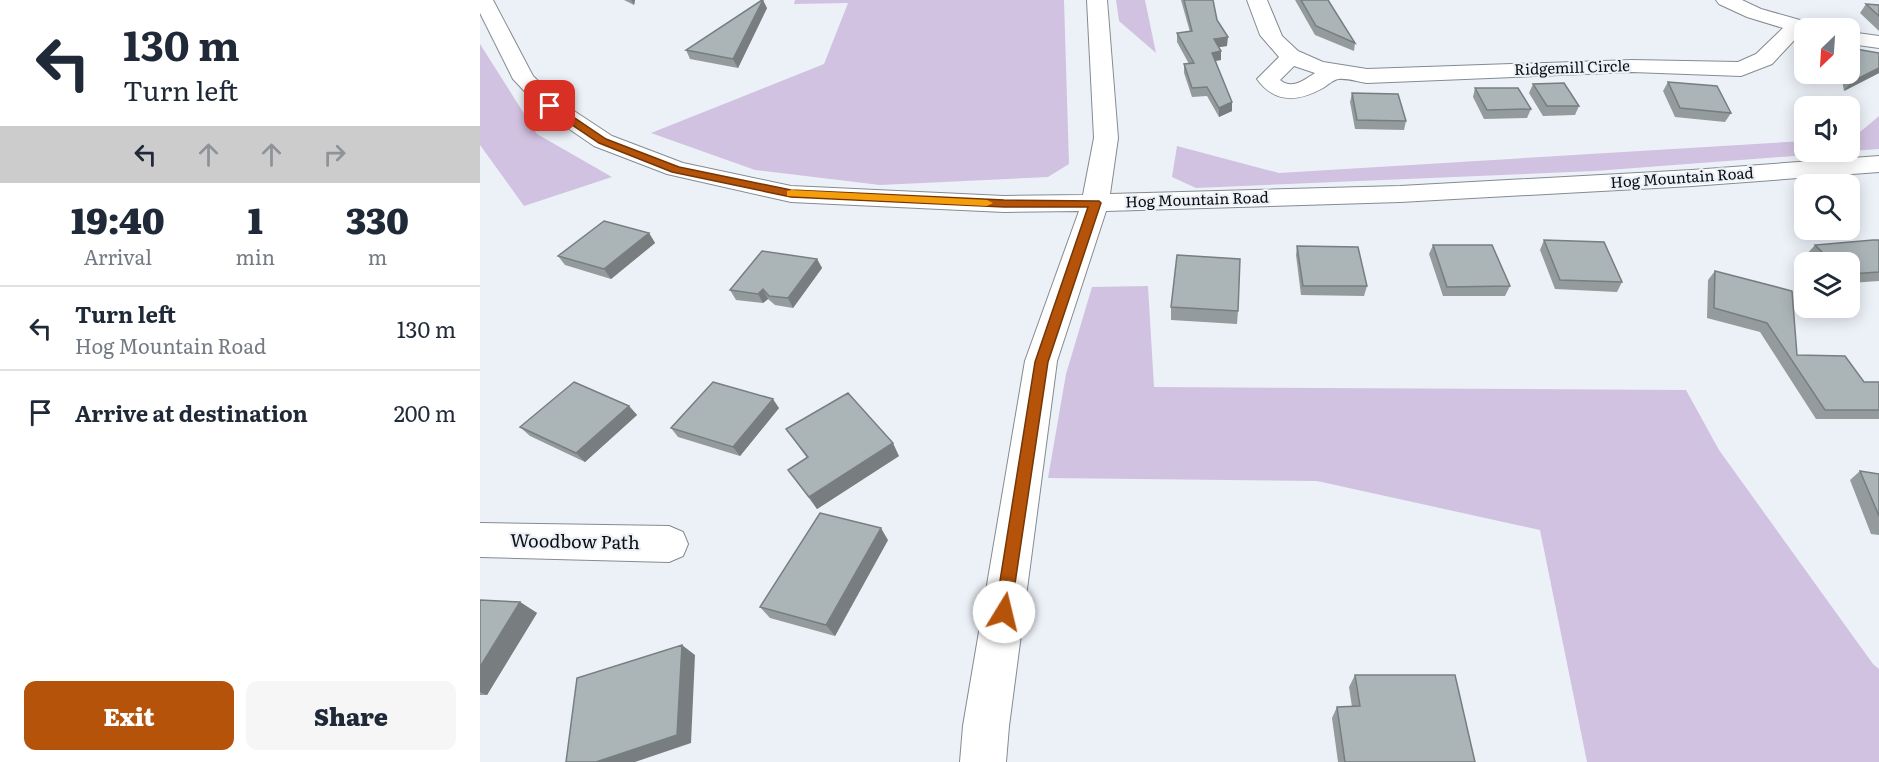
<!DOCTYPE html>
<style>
:root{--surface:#fff;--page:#f6f6f7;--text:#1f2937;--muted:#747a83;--line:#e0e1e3;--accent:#b45309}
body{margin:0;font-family:Literata,serif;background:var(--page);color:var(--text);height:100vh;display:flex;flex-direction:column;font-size:22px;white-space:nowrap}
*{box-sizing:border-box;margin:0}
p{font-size:20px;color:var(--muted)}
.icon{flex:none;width:33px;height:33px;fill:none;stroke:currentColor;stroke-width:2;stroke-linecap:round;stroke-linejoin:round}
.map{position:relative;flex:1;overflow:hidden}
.sheet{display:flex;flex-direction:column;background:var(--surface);width:480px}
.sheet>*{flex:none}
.hud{background:#fff;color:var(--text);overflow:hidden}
.needle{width:39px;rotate:205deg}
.buttons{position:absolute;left:1314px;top:18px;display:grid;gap:12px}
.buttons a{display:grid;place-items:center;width:66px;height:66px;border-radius:12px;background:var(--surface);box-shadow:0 3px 15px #0003;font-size:30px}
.pin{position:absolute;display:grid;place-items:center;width:51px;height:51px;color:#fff;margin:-26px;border-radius:12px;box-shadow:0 3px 9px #0006}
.me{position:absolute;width:66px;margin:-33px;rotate:9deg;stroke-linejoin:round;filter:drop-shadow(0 0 4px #0008)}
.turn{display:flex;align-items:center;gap:21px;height:126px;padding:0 24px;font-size:27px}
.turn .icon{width:78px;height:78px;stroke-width:2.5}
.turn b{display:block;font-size:42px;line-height:51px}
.lanes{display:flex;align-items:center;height:57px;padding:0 24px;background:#0003;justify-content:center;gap:30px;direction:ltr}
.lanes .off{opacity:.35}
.eta{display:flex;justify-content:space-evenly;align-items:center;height:102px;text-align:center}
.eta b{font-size:36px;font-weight:800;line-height:42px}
.action{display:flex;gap:12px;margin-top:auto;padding:12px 24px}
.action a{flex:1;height:69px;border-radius:12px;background:var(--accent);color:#fff;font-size:24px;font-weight:800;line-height:69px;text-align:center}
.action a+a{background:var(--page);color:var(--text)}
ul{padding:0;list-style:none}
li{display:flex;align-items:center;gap:18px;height:84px;padding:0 24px;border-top:2px solid var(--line)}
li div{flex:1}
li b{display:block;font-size:22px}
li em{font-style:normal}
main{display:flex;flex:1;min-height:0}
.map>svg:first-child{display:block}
</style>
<main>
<section class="sheet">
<div class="hud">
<div class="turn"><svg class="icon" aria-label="left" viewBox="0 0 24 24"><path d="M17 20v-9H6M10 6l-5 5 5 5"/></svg><div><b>130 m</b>Turn left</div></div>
<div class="lanes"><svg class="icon" aria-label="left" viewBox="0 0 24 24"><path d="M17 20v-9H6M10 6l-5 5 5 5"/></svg><svg class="icon off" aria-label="ahead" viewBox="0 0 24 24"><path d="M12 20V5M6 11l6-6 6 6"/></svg><svg class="icon off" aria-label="ahead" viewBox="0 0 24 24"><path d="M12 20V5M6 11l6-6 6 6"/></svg><svg class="icon off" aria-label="right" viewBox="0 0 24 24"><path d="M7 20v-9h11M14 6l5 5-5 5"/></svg></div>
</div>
<div class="eta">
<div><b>19:40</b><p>Arrival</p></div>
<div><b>1</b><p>min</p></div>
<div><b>330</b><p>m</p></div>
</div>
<ul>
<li><svg class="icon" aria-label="left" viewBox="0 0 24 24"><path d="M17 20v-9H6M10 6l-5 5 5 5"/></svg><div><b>Turn left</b><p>Hog Mountain Road</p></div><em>130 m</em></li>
<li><svg class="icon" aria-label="arrive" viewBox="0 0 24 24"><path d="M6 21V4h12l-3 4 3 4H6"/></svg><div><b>Arrive at destination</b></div><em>200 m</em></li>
</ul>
<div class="action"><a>Exit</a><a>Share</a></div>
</section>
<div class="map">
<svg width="1399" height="762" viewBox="0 0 1399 762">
<rect width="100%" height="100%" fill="#ecf1f8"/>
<path fill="#d2c2e1" d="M315,0H584L589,164L568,177L400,185L275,170L171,133L344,64L368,3L314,4Z
M636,0H665L676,53L639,21Z
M0,44L57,134L132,177L44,206L0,145Z
M1399,116V149L1370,151V138H1373Z
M1324,141V152H1366L1115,171L716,188L692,177L697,146L799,173Z
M668,286L674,387L1206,390L1239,450L1393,664L1399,669V762H1107L1060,530L837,481L568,478L586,374L612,287Z"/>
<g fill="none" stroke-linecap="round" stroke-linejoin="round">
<g stroke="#858b90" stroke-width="2">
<path id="minor" d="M767,0H787L802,36L818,51L843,62L887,69L1152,60L1258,62L1276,54L1303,28L1267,17L1239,4L1236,0H1262L1281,9L1334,24L1337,28H1324V33H1321L1292,64L1261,76L1152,72L887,83C878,82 868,78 859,79C854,79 848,85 843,88C818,102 795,104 777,79L799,57L780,35ZM814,66L835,73C824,80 812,90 800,80Z
M1370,32L1399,36V48L1370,44Z
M0,523L189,526L203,532L208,544L203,556L189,562L0,557Z"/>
</g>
<g stroke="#858b90" stroke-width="2">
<path id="tertiary" d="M0,0H13L53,76L79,101L132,136L203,163L311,186L524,196L603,195L614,138L607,0H627L638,138L630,194L920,186L1212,170L1399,156V172L1212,186L920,202L626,211L577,361L529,726L526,762H480L483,726L545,361L599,211L524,212L311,202L187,174L114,146L63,111L33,79L0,13Z"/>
</g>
<use href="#minor" fill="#fff" fill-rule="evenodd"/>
<use href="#tertiary" fill="#fff" fill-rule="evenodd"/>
</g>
<path fill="#939b9d" d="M144,0H155L154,5Z
M701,0H733L737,20L747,46L739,47L741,60L736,61L752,111L739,117L727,96L712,97L704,73V64H709L697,42V33L710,32Z
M815,0H848L875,43L874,51L835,35Z
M1386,4L1399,5V31L1380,13Z
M287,8L258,68L210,59L206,50Z
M1399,53V73L1364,91L1361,74H1370Z
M1188,82L1251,113L1245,122L1195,117L1183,91Z
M1053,84L1099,106L1095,115L1063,116L1049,93Z
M995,88L1051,109L1047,118L1004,119L993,97Z
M872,93L926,121L924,130L875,129L870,102Z
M169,233L175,243L131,279L85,265L78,256Z
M1064,240L1142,282L1137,292L1075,289L1060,250Z
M1399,240V281L1370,283V262H1335L1327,254L1335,245Z
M953,245L1030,286L1025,296H963L949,254Z
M817,246L887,286L884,296L821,295L816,255Z
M337,259L342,268L313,308L295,305L288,299L283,303L256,300L250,290Z
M1235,271L1312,291L1317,355L1384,382H1399V419H1336L1280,332L1227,318L1228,280Z
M691,307L758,311L757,324L691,320Z
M149,406L157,415L105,462L50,436L40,427Z
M299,408L260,456L198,437L191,428Z
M306,429L419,456L337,509L308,470L327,458Z
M1380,471L1399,474V535L1391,534L1370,480Z
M408,540L355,636L290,618L280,607Z
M0,600L40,602L57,613L7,695H0Z
M875,675L995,762H858L852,718L857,707H872L869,687Z"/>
<path fill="#787e80" d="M151,0H155L154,5Z
M283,0L287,8L258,68L253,59Z
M748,37L747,46L733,48L734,39Z
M741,51V60L732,61V53Z
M1399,68V73L1364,91L1371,82Z
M752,102V111L739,117V108Z
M169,233L175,243L131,279L124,269Z
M337,259L342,268L313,308L308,298Z
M283,289L288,299L283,303L278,294Z
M293,399L299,408L260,456L253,447Z
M149,406L157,415L105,462L96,453Z
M413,443L419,456L337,509L329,497Z
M401,528L408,540L355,636L346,625Z
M40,602L57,613L7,695L0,692V667Z
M202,645L215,655L211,743L155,762H116Z"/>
<path fill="#abb4b7" stroke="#787e80" stroke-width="1.5" d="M282,0H283L253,59L206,50Z
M704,0H733L737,20L748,37L734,39L741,51L732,53L752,102L739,108L727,87L712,88L704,64L714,63L697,33L712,31Z
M821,0H848L875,43L836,26Z
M1386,4L1399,5V16Z
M1370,48L1399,53V68L1371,82L1369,74Z
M1188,82L1237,86L1251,113L1200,108Z
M1084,83L1099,106H1067L1053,84Z
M995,88H1038L1051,109L1007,110Z
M872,93L918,94L926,121L877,120Z
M124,221L169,233L124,269L78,256Z
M1064,240L1124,242L1142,282L1080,280Z
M1393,240H1399V272L1370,274V262H1352L1335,245Z
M953,245H1012L1030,286L967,287Z
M817,246L878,247L887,286H823Z
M282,251L337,259L308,298L289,296L283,289L278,294L250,290Z
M697,255L760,259L758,311L691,307Z
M1235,271L1312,291L1317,355L1365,356L1384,382H1399V410H1345L1287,323L1234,308Z
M94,382L149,406L96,453L40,427Z
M233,382L293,399L253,447L191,428Z
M368,393L413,443L329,497L308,470L328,457L306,429Z
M1380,471L1399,474V516Z
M340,513L401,528L346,625L280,607Z
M0,600L40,602L0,667Z
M202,645L197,735L116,762H86L97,678Z
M875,675H975L995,762H865L857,707L880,706Z"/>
<path fill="#b45309" stroke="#753606" stroke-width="1.5" d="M67,104H74L126,139L199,167L311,190L524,200L619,201L621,203L568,362L530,617L524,620L518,617L515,612L555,362L608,207H524L311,197L192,172L119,143L67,108Z"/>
<path fill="#f59e0b" d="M311,190L507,200L513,203L507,206L307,196V191Z"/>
<g text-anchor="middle" stroke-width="4.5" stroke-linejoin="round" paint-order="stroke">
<g font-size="15" fill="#0b0d0f" stroke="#ecf1f8">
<text transform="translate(1092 68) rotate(-2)" y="5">Ridgemill Circle</text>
<text transform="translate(1202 178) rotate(-4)" y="5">Hog Mountain Road</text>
<text transform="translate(717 200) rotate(-2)" y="5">Hog Mountain Road</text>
</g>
<g font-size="18" fill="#0b0d0f" stroke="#ecf1f8">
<text transform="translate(95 542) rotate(1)" y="6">Woodbow Path</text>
</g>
</g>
</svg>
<div class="buttons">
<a><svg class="needle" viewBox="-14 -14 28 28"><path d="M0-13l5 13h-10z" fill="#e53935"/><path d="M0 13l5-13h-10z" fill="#747a83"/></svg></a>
<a><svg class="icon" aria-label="sound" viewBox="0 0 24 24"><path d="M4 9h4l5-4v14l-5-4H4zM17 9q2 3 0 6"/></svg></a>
<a><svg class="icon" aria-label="search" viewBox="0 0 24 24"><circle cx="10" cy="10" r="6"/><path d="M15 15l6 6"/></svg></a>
<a><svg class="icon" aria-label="layers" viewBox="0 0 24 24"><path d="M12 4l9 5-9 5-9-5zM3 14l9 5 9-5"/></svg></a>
</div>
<div class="pin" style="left:70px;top:106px;background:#d93025"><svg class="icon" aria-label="arrive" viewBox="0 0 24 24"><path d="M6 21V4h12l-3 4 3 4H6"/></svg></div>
<svg class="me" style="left:524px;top:612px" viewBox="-20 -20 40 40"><circle r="19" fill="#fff"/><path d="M0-13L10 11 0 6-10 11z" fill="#b45309"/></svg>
</div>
</main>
